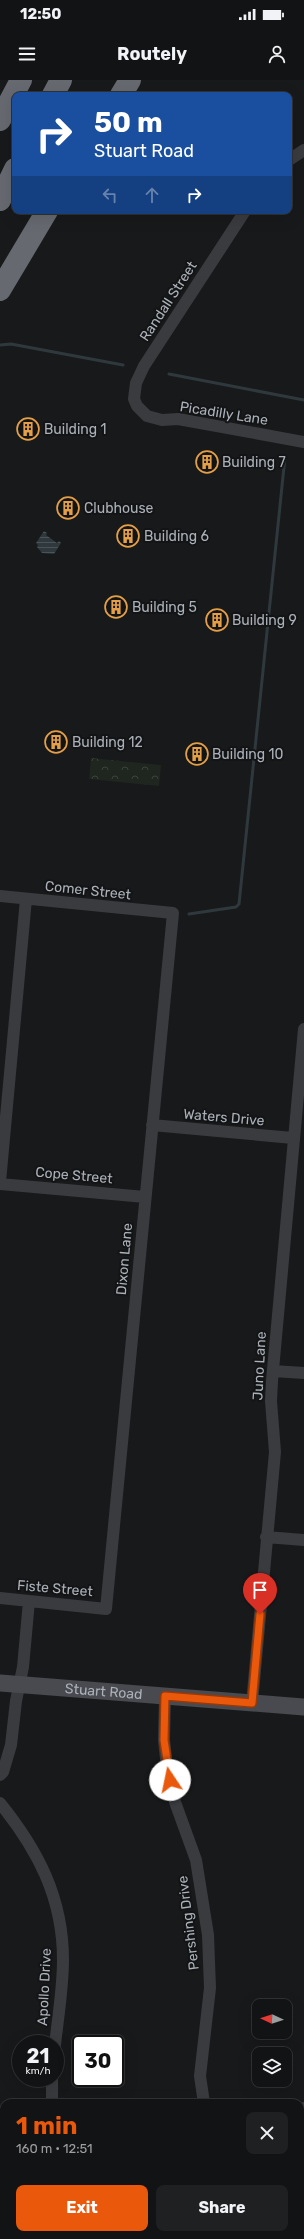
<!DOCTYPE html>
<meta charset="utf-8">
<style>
:root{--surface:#121314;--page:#1f2022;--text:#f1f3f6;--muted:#9c9ea0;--line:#313234;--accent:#ea580c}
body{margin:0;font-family:Rubik,sans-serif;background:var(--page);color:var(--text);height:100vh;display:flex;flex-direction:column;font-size:15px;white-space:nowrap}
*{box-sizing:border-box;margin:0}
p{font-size:13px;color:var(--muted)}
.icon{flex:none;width:22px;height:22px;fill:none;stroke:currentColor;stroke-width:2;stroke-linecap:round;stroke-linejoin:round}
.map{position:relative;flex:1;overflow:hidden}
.details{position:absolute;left:0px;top:2019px;width:304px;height:140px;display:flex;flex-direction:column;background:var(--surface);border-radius:12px 12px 0 0;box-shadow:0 4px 16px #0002,0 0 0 1px var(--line)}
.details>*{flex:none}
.guide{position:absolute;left:12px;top:12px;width:280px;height:122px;border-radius:8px;box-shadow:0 4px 16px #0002,0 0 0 1px var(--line);background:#1a4fa0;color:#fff;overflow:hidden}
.needle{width:26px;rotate:273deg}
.buttons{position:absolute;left:252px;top:1919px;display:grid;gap:8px}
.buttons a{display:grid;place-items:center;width:40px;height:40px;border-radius:8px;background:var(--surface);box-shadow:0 4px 16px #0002,0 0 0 1px var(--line);font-size:20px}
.speed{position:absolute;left:12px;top:1955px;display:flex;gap:8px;font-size:20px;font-weight:700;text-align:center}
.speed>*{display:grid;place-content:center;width:52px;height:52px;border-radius:50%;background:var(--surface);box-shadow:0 4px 16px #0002,0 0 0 1px var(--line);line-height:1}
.speed small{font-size:10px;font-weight:400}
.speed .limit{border:2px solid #111;border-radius:6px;background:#fff;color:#111}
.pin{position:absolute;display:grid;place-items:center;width:34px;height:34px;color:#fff;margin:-41px -17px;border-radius:50% 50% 50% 0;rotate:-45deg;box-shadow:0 0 4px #0007}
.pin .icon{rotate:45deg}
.me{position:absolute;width:44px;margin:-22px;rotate:349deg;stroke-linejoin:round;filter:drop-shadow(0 0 3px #0008)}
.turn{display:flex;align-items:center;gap:14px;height:84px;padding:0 16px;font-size:18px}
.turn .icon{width:52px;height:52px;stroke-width:2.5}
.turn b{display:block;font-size:28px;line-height:34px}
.lanes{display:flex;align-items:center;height:38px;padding:0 16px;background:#0003;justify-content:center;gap:20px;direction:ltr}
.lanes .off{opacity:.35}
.round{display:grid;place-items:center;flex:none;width:42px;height:42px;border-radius:8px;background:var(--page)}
.head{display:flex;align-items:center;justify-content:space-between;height:68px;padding:0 16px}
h1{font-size:24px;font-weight:700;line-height:30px;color:var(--accent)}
.button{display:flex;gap:8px;margin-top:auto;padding:8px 16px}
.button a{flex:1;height:46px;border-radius:8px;background:var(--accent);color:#fff;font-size:16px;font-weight:700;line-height:46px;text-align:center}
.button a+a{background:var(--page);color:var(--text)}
.status{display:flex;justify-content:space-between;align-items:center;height:28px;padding:0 20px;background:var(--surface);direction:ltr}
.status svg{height:11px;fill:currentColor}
header{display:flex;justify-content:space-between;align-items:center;height:52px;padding:0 16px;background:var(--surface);font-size:18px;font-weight:700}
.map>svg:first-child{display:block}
</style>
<div class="status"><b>12:50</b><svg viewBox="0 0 49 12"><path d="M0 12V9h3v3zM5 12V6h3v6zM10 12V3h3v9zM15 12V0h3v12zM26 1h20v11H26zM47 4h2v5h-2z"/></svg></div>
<header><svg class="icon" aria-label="menu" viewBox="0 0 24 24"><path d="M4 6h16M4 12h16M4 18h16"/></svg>Routely<svg class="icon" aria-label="person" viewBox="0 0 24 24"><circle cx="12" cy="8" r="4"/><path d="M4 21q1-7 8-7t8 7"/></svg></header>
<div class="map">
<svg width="304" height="2159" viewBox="0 0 304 2159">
<defs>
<pattern id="park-crowns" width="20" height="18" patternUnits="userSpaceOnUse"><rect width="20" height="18" fill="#1f251f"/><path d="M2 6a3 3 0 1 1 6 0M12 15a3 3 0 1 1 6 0" fill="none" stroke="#3d423d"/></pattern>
<pattern id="water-rules" width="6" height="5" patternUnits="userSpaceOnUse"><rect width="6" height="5" fill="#2f393d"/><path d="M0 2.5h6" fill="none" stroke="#4a5357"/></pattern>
</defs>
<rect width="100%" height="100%" fill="#18191a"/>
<path fill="url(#park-crowns)" d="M91,678L161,685L159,706L89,699Z"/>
<path fill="url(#water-rules)" d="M44,451L47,453L46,455L57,463L59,461L61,463L54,474L42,473L37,467L38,465L36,463Z"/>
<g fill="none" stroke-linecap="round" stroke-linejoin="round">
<path stroke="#2f393d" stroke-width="3" d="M0,265L11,264L123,285
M169,294L304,320
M189,834L236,827L239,824L285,377"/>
<path stroke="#3a3b3f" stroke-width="12" d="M289,80L304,70
M245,131L144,286L136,303L134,319L137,326L147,336L162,340L178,339L304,362
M0,816L173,833L106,1529L0,1518
M152,1045L293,1058
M0,1102L26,819
M0,1104L145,1117
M273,1291L304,1293
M266,1457L304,1460
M165,1616L164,1660L167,1688L175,1722L196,1780L208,1855L210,1908L200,1996L204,2023
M252,1623L275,1372L271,1321L272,1301L304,949
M0,1695L3,1692L11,1665L16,1621L23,1587L29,1521
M0,1723C38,1770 63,1818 63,1880C63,1908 58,1937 55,1965
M52,1998V2023
M300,2030L304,2028
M54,2159V2155
M205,2159V2155"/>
<path stroke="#484a4f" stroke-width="17" id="s1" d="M0,1603L304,1627"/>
<path stroke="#666a70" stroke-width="22" d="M53,15L61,0
M121,15L130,0
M0,40L21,0
M0,120L15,89
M0,210L47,131"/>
</g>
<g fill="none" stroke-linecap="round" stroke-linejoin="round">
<g stroke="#983908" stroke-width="10">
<path id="route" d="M170,1700L164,1660L165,1616L252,1623L260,1534"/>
</g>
<use href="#route" stroke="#ea580c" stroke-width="7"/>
</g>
<defs>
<g id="building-ring" transform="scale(1.15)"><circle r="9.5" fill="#131415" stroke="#e49f47" stroke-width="1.5"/><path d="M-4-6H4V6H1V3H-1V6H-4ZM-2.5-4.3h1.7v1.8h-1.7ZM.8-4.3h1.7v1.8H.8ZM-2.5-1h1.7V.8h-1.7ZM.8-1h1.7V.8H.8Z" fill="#e49f47"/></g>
</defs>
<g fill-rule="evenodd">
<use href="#building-ring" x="28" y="349"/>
<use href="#building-ring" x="207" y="382"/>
<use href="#building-ring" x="68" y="428"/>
<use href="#building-ring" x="128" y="456"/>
<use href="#building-ring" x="116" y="527"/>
<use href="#building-ring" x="217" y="540"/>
<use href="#building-ring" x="56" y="662"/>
<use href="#building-ring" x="197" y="674"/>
</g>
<g text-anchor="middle" stroke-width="4" stroke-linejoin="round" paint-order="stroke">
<g font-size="14" fill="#acb1b9" stroke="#131415">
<text transform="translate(168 221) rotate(-57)" y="5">Randall Street</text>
<text transform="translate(224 333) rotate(9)" y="5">Picadilly Lane</text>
<text transform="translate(88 810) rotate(6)" y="5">Comer Street</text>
<text transform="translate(224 1037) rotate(5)" y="5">Waters Drive</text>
<text transform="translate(74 1095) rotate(5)" y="5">Cope Street</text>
<text transform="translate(124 1179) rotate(-85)" y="5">Dixon Lane</text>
<text transform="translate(259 1286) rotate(-87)" y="5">Juno Lane</text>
<text transform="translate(55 1508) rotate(5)" y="5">Fiste Street</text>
<text dy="5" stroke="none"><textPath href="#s1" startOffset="104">Stuart Road</textPath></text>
<text transform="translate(188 1843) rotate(-97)" y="5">Pershing Drive</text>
<text transform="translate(44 1907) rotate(-87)" y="5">Apollo Drive</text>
</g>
<g font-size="14" fill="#acb1b9" stroke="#131415" text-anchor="start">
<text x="44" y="354">Building 1</text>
<text x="222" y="387">Building 7</text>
<text x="84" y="433">Clubhouse</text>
<text x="144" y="461">Building 6</text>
<text x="132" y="532">Building 5</text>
<text x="232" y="545">Building 9</text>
<text x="72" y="667">Building 12</text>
<text x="212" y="679">Building 10</text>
</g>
</g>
</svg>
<div class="buttons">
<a><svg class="needle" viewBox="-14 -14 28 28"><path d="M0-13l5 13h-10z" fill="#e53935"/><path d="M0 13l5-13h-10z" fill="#9c9ea0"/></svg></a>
<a><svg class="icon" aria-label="layers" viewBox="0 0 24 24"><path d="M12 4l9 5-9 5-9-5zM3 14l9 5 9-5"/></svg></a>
</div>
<div class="speed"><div>21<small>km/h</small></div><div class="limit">30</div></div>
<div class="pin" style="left:260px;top:1534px;background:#d93025"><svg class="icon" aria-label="arrive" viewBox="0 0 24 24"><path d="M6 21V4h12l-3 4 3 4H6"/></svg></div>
<svg class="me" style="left:170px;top:1700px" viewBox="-20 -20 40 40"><circle r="19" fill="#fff"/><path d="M0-13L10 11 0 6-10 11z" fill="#ea580c"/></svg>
<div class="guide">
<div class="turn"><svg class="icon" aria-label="right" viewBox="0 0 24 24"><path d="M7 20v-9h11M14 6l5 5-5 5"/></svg><div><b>50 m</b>Stuart Road</div></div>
<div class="lanes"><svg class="icon off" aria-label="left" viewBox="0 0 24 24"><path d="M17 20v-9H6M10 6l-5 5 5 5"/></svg><svg class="icon off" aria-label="ahead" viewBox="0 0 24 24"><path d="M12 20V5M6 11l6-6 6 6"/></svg><svg class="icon" aria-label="right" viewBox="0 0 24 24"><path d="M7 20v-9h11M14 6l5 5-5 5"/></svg></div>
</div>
<section class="details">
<div class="head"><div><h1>1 min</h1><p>160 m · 12:51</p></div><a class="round"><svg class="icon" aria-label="close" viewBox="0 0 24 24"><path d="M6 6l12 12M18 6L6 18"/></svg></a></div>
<div class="button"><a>Exit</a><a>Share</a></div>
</section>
</div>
